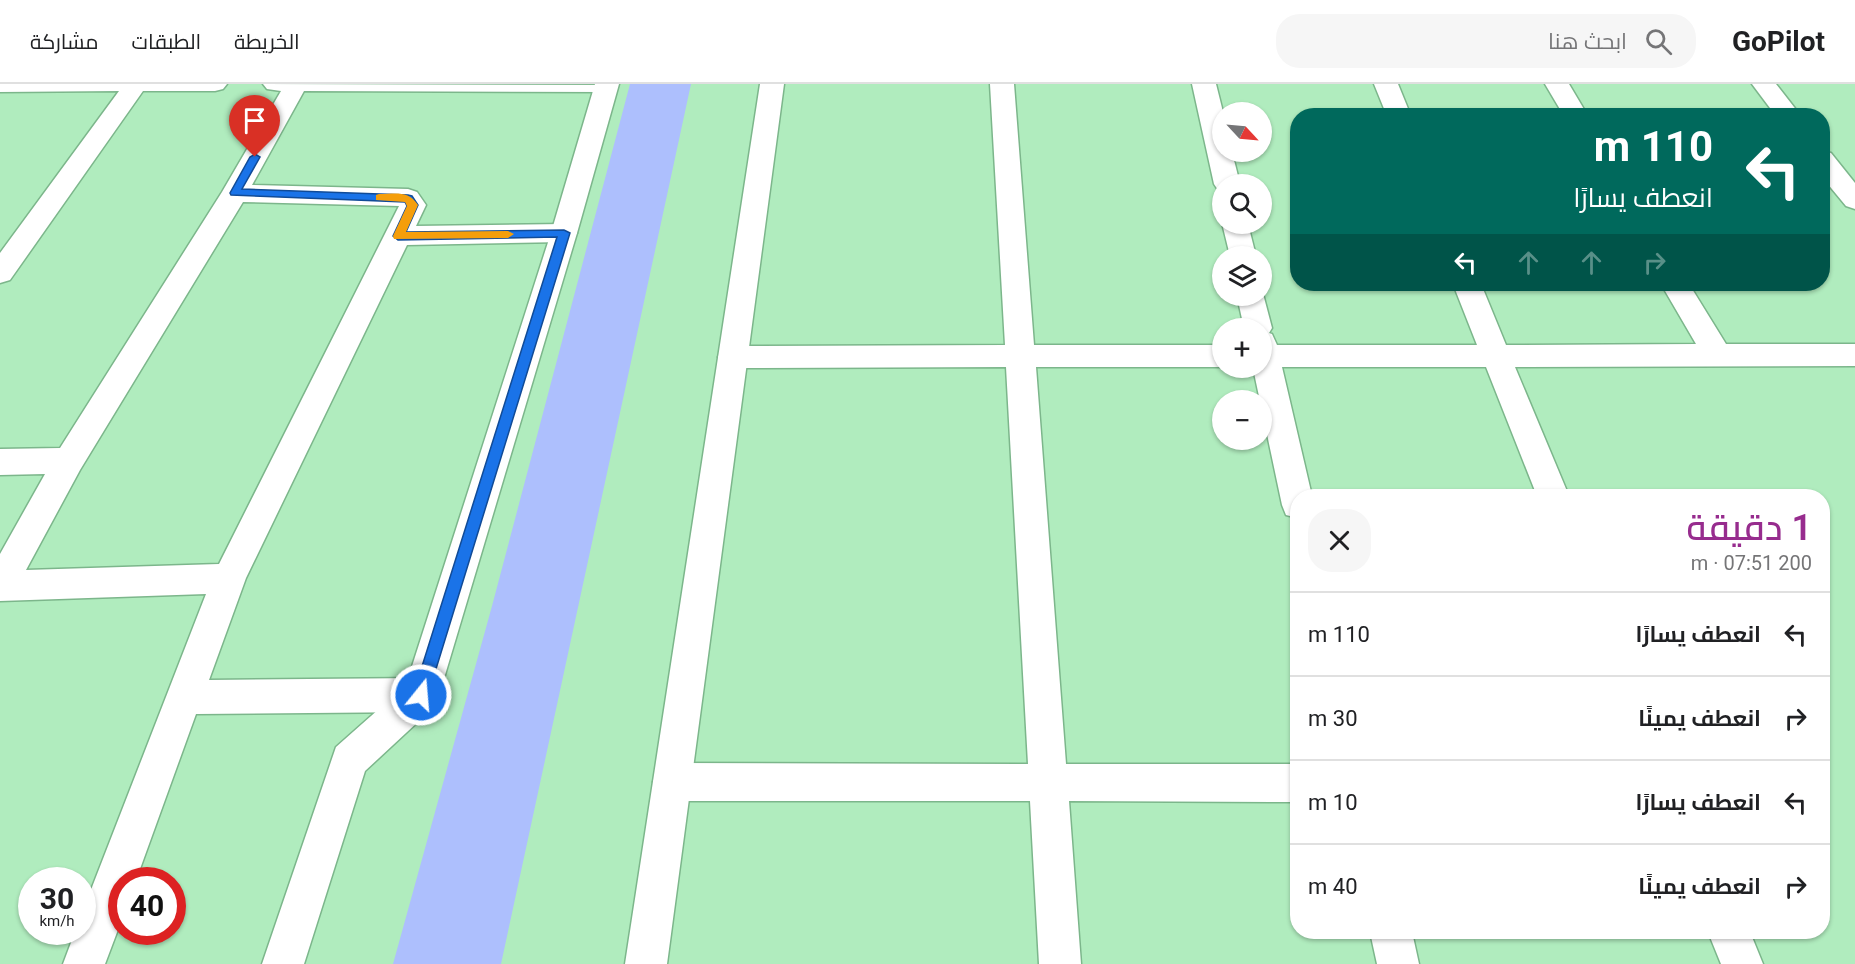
<!DOCTYPE html>
<html lang="ar">
<meta charset="utf-8">
<style>
:root{--surface:#fff;--page:#f6f6f6;--text:#202124;--muted:#757577;--line:#e0e0e0;--accent:#972c8e}
body{margin:0;font-family:Roboto,Cairo,sans-serif;background:var(--page);color:var(--text);direction:rtl;height:100vh;display:flex;flex-direction:column;font-size:22px;white-space:nowrap}
*{box-sizing:border-box;margin:0}
p{font-size:20px;color:var(--muted)}
.icon{flex:none;width:33px;height:33px;fill:none;stroke:currentColor;stroke-width:2;stroke-linecap:round;stroke-linejoin:round}
.map{position:relative;flex:1;overflow:hidden;direction:ltr}
.side{position:absolute;left:1290px;top:405px;width:540px;height:450px;display:flex;flex-direction:column;background:var(--surface);border-radius:24px;box-shadow:0 2px 4px #0004;direction:rtl}
.side>*{flex:none}
.top-card{position:absolute;left:1290px;top:24px;width:540px;height:183px;border-radius:24px;box-shadow:0 2px 4px #0004;direction:rtl;background:#00695c;color:#fff;overflow:hidden}
.needle{width:39px;rotate:116deg}
.tools{position:absolute;left:1212px;top:18px;display:grid;gap:12px}
.tools a{display:grid;place-items:center;width:60px;height:60px;border-radius:50%;background:var(--surface);box-shadow:0 2px 4px #0004;font-size:30px}
.speed{position:absolute;left:18px;top:783px;display:flex;gap:12px;font-size:30px;font-weight:700;text-align:center}
.speed>*{display:grid;place-content:center;width:78px;height:78px;border-radius:50%;background:var(--surface);box-shadow:0 2px 4px #0004;line-height:1}
.speed small{font-size:15px;font-weight:400}
.speed .limit{border:9px solid #d22;background:#fff;color:#111}
.pin{position:absolute;display:grid;place-items:center;width:51px;height:51px;color:#fff;margin:-62px -26px;border-radius:50% 50% 50% 0;rotate:-45deg;box-shadow:0 0 6px #0007}
.pin .icon{rotate:45deg}
.me{position:absolute;width:66px;margin:-33px;rotate:17deg;stroke-linejoin:round;filter:drop-shadow(0 0 4px #0008)}
.turn{display:flex;align-items:center;gap:21px;height:126px;padding:0 18px;font-size:27px}
.turn .icon{width:78px;height:78px;stroke-width:2.5}
.turn b{display:block;font-size:42px;line-height:51px}
.lanes{display:flex;align-items:center;height:57px;padding:0 18px;background:#0003;justify-content:center;gap:30px;direction:ltr}
.lanes .off{opacity:.35}
.round{display:grid;place-items:center;flex:none;width:63px;height:63px;border-radius:24px;background:var(--page)}
.summary{display:flex;align-items:center;justify-content:space-between;height:102px;padding:0 18px}
h1{font-size:36px;font-weight:600;line-height:45px;color:var(--accent)}
ul{padding:0;list-style:none}
li{display:flex;align-items:center;gap:18px;height:84px;padding:0 18px;border-top:2px solid var(--line)}
li div{flex:1}
li b{display:block;font-size:22px}
li em{font-style:normal}
header{display:flex;align-items:center;gap:36px;box-sizing:border-box;height:84px;padding:0 30px;background:var(--surface);border-bottom:2px solid var(--line)}
header strong{font-size:28px}
nav{display:flex;gap:33px;margin-inline-start:auto;font-size:21px}
.search{width:420px;height:54px;background:var(--page);display:flex;align-items:center;gap:15px;box-sizing:border-box;padding:0 21px;border-radius:24px;color:var(--muted);font-size:22px}
.map>svg:first-child{display:block}
</style>
<header>
<strong>GoPilot</strong>
<div class="search"><svg class="icon" aria-label="search" viewBox="0 0 24 24"><circle cx="10" cy="10" r="6"/><path d="M15 15l6 6"/></svg>ابحث هنا</div>
<nav><a>الخريطة</a><a>الطبقات</a><a>مشاركة</a></nav>
</header>
<div class="map">
<svg width="1855" height="880" viewBox="0 0 1855 880">
<rect width="100%" height="100%" fill="#b0ecbe"/>
<path fill="#adbffd" d="M630,0H691L501,880H393L492,522Z"/>
<g fill="none" stroke-linecap="round" stroke-linejoin="round">
<g stroke="#7cb68b" stroke-width="3">
<path id="minor" d="M0,0H227L223,5L215,7H143L10,196L0,199V169L119,7L0,8Z
M263,0L618,1L614,6L606,8L304,7L252,101L408,105L417,108L426,121L416,142L564,140L573,143L577,149L573,155L564,158L407,161L246,494L209,596L421,594L434,599L439,611L434,623L421,628L196,630L136,796H122V835L105,880H63L75,848H82V829L206,510L0,517V470L45,390L0,391V365L60,364L222,108L281,7L267,5ZM243,118L399,122L219,480L26,486L80,386Z
M990,0H1014L1034,261H1222V283H1036L1066,680H1298V718L1069,717L1081,880H1039L1030,717H672L658,711L653,698L658,685L672,679L1028,680L1006,283L733,284L723,281L718,273L723,265L733,262L1005,261Z
M1192,0H1216L1223,28L1222,68H1232L1240,100H1222V107L1218,106L1214,100Z
M1374,0H1398L1411,32H1387Z
M1545,0H1569L1588,32H1564Z
M1752,0H1776L1801,32H1776Z
M1822,67L1831,69L1855,99V125L1846,122L1822,93Z
M1222,139L1248,140L1256,172H1230Z
M1453,200H1481L1506,261L1696,260L1661,200H1689L1726,260H1855V282L1515,283L1569,412H1537L1486,283H1282L1312,412H1298V434L1286,431L1282,421L1253,284H1262V244H1244L1237,212H1262V206L1272,244L1269,249L1272,250L1277,261H1477Z
M1370,848H1412L1419,880H1377Z
M1708,848H1750L1763,880H1721Z"/>
</g>
<g stroke="#7cb68b" stroke-width="3">
<path id="tertiary" d="M595,0H619L577,149L439,611L434,623L365,687L304,880H262L336,663L406,601L551,149Z
M760,0H784L667,880H625Z"/>
</g>
<use href="#minor" fill="#fff" fill-rule="evenodd"/>
<use href="#tertiary" fill="#fff" fill-rule="evenodd"/>
</g>
<path fill="#1a73e8" stroke="#114b97" stroke-width="1.5" d="M255,70L260,73L242,105L408,111L412,112L418,121L406,148L564,146L570,149L428,611L426,616L421,618L415,616L413,611L557,153L398,156L393,152L407,122L405,118L231,111L230,109L250,73Z"/>
<path fill="#f59e0b" d="M379,110C396,110 408,106 418,121L406,148L508,147L514,150L508,154L394,155L393,152L407,122L405,118L376,116V111Z"/>
</svg>
<div class="tools">
<a><svg class="needle" viewBox="-14 -14 28 28"><path d="M0-13l5 13h-10z" fill="#e53935"/><path d="M0 13l5-13h-10z" fill="#757577"/></svg></a>
<a><svg class="icon" aria-label="search" viewBox="0 0 24 24"><circle cx="10" cy="10" r="6"/><path d="M15 15l6 6"/></svg></a>
<a><svg class="icon" aria-label="layers" viewBox="0 0 24 24"><path d="M12 4l9 5-9 5-9-5zM3 14l9 5 9-5"/></svg></a>
<a>+</a>
<a>−</a>
</div>
<div class="speed"><div>30<small>km/h</small></div><div class="limit">40</div></div>
<div class="pin" style="left:255px;top:73px;background:#d93025"><svg class="icon" aria-label="arrive" viewBox="0 0 24 24"><path d="M6 21V4h12l-3 4 3 4H6"/></svg></div>
<svg class="me" style="left:421px;top:611px" viewBox="-20 -20 40 40"><circle r="17" fill="#1a73e8" stroke="#fff" stroke-width="3"/><path d="M0-11L8 9 0 5-8 9z" fill="#fff"/></svg>
<div class="top-card">
<div class="turn"><svg class="icon" aria-label="left" viewBox="0 0 24 24"><path d="M17 20v-9H6M10 6l-5 5 5 5"/></svg><div><b>110 m</b>انعطف يسارًا</div></div>
<div class="lanes"><svg class="icon" aria-label="left" viewBox="0 0 24 24"><path d="M17 20v-9H6M10 6l-5 5 5 5"/></svg><svg class="icon off" aria-label="ahead" viewBox="0 0 24 24"><path d="M12 20V5M6 11l6-6 6 6"/></svg><svg class="icon off" aria-label="ahead" viewBox="0 0 24 24"><path d="M12 20V5M6 11l6-6 6 6"/></svg><svg class="icon off" aria-label="right" viewBox="0 0 24 24"><path d="M7 20v-9h11M14 6l5 5-5 5"/></svg></div>
</div>
<section class="side">
<div class="summary"><div><h1>1 دقيقة</h1><p>200 m · 07:51</p></div><a class="round"><svg class="icon" aria-label="close" viewBox="0 0 24 24"><path d="M6 6l12 12M18 6L6 18"/></svg></a></div>
<ul>
<li><svg class="icon" aria-label="left" viewBox="0 0 24 24"><path d="M17 20v-9H6M10 6l-5 5 5 5"/></svg><div><b>انعطف يسارًا</b></div><em>110 m</em></li>
<li><svg class="icon" aria-label="right" viewBox="0 0 24 24"><path d="M7 20v-9h11M14 6l5 5-5 5"/></svg><div><b>انعطف يمينًا</b></div><em>30 m</em></li>
<li><svg class="icon" aria-label="left" viewBox="0 0 24 24"><path d="M17 20v-9H6M10 6l-5 5 5 5"/></svg><div><b>انعطف يسارًا</b></div><em>10 m</em></li>
<li><svg class="icon" aria-label="right" viewBox="0 0 24 24"><path d="M7 20v-9h11M14 6l5 5-5 5"/></svg><div><b>انعطف يمينًا</b></div><em>40 m</em></li>
</ul>
</section>
</div>
